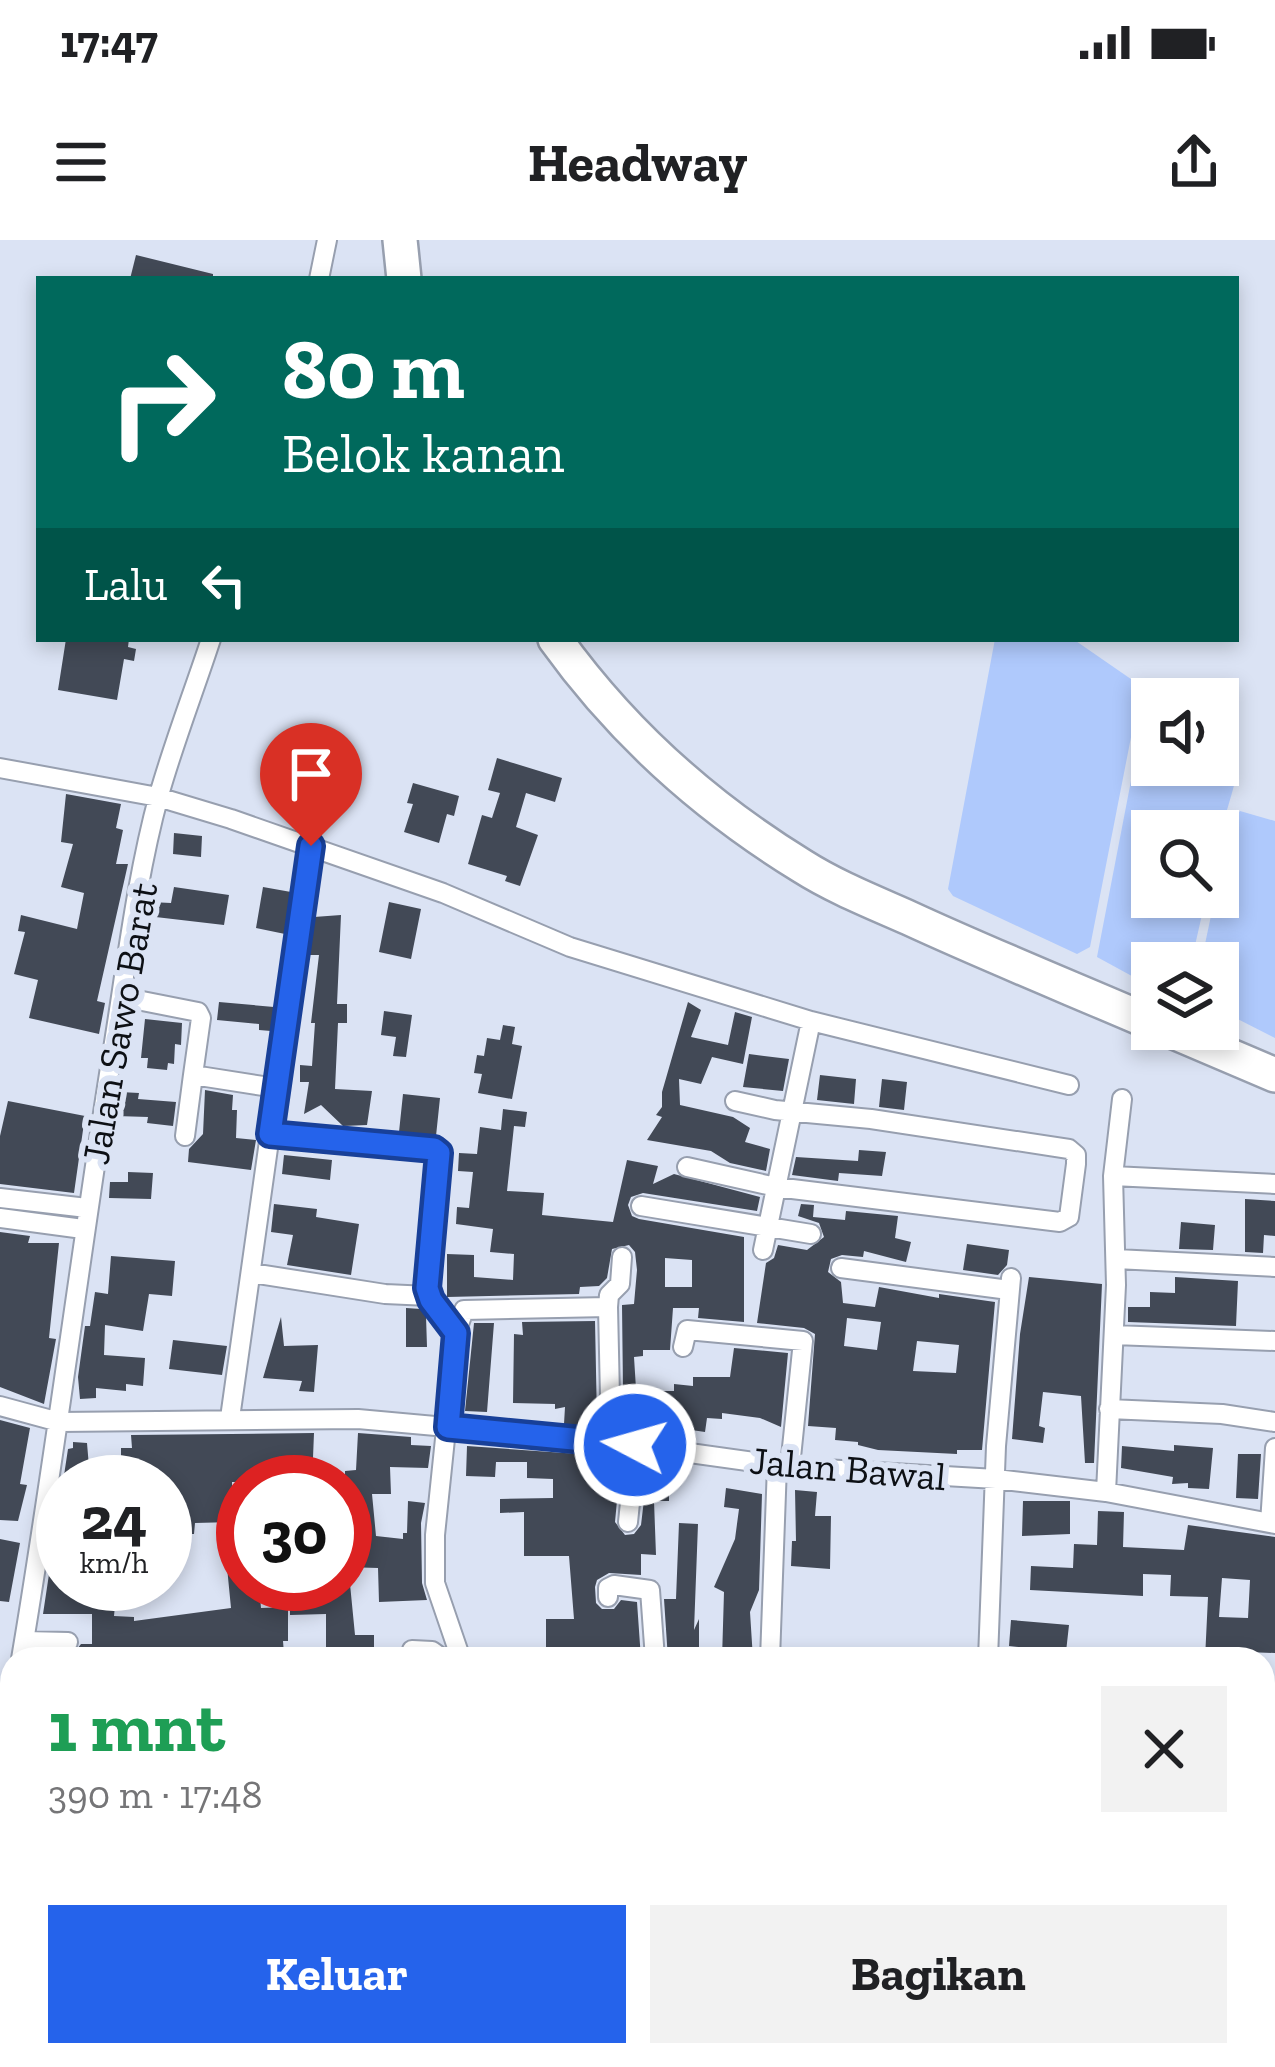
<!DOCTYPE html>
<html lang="id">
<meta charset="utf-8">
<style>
:root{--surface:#fff;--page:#f2f2f2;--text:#202124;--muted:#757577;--accent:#2563eb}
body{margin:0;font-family:"Zilla Slab",serif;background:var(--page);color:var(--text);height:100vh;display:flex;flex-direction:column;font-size:45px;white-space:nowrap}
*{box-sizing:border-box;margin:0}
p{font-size:39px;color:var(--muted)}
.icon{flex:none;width:66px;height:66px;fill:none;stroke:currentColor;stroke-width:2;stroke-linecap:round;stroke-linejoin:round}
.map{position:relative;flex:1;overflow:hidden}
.sheet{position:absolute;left:0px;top:1407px;width:1275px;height:420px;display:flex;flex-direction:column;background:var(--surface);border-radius:36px 36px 0 0;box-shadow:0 6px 18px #0003}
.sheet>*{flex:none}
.hud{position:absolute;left:36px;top:36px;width:1203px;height:366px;border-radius:0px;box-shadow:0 6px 18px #0003;background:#00695c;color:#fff;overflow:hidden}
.fabs{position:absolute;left:1131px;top:438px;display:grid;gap:24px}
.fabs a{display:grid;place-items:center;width:108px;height:108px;border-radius:0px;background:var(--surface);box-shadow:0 6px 18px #0003;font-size:60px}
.speed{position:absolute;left:36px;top:1215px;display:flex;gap:24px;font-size:60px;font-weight:700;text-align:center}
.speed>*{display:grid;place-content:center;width:156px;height:156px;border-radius:50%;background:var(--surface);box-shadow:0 6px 18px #0003;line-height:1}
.speed small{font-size:30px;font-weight:400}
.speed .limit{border:18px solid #d22;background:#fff;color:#111}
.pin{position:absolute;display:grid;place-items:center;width:102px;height:102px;color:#fff;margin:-123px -51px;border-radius:50% 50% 50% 0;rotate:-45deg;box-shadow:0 0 12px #0007}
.pin .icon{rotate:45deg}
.me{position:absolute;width:132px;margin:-66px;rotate:276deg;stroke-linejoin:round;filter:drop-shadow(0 0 9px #0008)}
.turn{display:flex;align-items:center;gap:42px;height:252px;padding:0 48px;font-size:54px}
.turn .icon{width:156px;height:156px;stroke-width:2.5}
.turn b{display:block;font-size:84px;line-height:102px}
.then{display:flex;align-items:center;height:114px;padding:0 48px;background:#0003;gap:24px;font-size:45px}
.round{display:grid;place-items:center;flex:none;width:126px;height:126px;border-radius:0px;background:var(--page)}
.summary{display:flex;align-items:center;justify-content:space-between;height:204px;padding:0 48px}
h1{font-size:72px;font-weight:700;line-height:90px;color:#1e9e55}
.cta{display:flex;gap:24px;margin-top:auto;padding:24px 48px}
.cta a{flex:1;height:138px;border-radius:0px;background:var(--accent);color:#fff;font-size:48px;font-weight:700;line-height:138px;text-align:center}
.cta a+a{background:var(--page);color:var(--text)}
.status{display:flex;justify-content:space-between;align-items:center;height:84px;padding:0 60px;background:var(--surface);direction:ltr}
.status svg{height:33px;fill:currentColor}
header{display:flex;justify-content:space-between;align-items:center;height:156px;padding:0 48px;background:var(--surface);font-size:54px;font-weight:700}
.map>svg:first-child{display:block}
</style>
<div class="status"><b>17:47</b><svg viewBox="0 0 49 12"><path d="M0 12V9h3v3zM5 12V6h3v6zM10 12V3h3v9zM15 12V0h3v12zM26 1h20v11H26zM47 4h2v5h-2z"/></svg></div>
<header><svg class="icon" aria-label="menu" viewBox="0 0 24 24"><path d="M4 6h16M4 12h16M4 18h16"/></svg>Headway<svg class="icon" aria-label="share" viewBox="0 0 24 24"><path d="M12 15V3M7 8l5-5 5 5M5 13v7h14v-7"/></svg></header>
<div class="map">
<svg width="1275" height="1827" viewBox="0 0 1275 1827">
<rect width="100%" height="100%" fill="#dbe3f4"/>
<path fill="#afc9fc" d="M995,399H1073L1141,446L1090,707L1077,714L953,656L948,649Z
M1151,458L1159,459H1152V525H1218V504L1239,520C1238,539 1223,580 1218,603V591H1152V657H1206L1191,723H1152V747L1097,717L1146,463Z
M1240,571L1275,581V798L1218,769V723H1201L1231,581Z"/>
<path fill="#424956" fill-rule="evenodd" d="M136,15L213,34V39H130Z
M66,399H129L128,407L136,409L134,421L124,419L117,460L58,450Z
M286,512L325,522L321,544L299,540L295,564L277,561Z
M497,518L562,538L555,562L526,553L516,587L538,595L520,646L505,641L507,636L468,624L482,575L492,578L500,553L488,550Z
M413,543L459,556L454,576L447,574L439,603L404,592L413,564L407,563Z
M66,554L121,564L116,588L123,590L116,624H128L97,761L105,763L99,794L29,778L38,740L14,734L25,692L18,691L21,675L77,689L84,653L61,647L73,604L61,602Z
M174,593L202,596L201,617L173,614Z
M174,647L229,655L224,685L147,676L150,662L171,663Z
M263,647L291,652L285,694L256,688Z
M389,662L421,669L411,719L379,712Z
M341,675L337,764H347V783H338L335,849L372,851L367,885L343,886L321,865L304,874L309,842H300V825L312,826L315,783H311L319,715H309L314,677Z
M219,762L274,767L271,791L259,790V784L217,780Z
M688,762L701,770L691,797L728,805L735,772L752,777L743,824L712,817L701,844L679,839L680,865L733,877L750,888L745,902L770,909L766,931L730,923L711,911L647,900L662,877L656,875L662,867V852Z
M384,771L412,775L406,817L393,816L396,797L381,795Z
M145,779L182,783L181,805L175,804L174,824L168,823L167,830L147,828L148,818H141Z
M503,785L515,787L512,804L522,806L512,859L478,853L482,834L474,833L477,815L484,816L487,798L500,800Z
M749,814L789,819L783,851L743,847Z
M820,835L856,839L854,864L817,860Z
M882,839L907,842L904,870L879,867Z
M205,850L233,855L232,870H237L236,898L256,900L251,930L188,922L189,909L203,894Z
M120,852L139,853L138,859L176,862L173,886L147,883L148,877L116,876Z
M403,854L440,858L436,896L399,892Z
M8,861L85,876L74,953L0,944V896Z
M503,869L527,872L525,887L514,886L507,951L544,953L542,975L613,982L627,920L658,926L653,944L674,934L760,957L757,971L643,953L631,957L628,965L632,976L639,979L744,997V1082L698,1078L699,1068H673L670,1110H643V1116L634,1117L636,1149L623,1150L622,1065L634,1064L637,1030L635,1012L629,1005L612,1009L607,1038L599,1046L580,1047L579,1054L447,1057V1014L474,1015V1037L513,1040L514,1014L490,1012L493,989L456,984L457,967L469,968L473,932L458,931L459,913L477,914L480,887L501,890ZM665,1018L692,1020V1047H665Z
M859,910L886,912L882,936L839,933L838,941L792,935L796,917L858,921Z
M284,915L332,920L330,940L282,934Z
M128,932L153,933L151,959L109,958L110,942H128Z
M1245,959L1275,961V996L1264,995L1263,1013L1245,1012Z
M274,964L317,969L316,977L359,984L351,1035L287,1025L293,995L271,992Z
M801,964L814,965L813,977L845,980L846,971L898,976L895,998L911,1002L906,1022L864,1011L863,1017L842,1015L831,1019L828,1032L841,1042L843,1063L875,1067L879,1047L939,1058V1054L995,1062L982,1210H957V1214L878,1210L858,1205V1202L835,1200L836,1188L808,1186L815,1094L804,1088L757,1083L766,1023L774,1018L778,1005L807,1010L824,997L819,983L798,976ZM847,1078L881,1082L877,1110L844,1106ZM917,1101L959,1105L956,1133L913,1131Z
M1181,982L1215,985L1213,1010L1179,1009Z
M0,992L30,996L28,1003H59L49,1098L56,1099L44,1164L0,1147Z
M967,1004L1009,1010L1007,1025L998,1035L963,1030Z
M111,1016L175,1021L172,1056L149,1054L143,1091L105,1085L104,1115L145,1118L143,1146L126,1144V1151L96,1148V1158L80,1159L78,1137L85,1086H90L95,1052L108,1054Z
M1029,1037L1102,1044L1094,1223H1085L1081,1156L1043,1152L1039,1186L1045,1188L1043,1203L1012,1199L1020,1094Z
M1175,1037L1238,1041L1236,1086L1128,1082V1067H1150V1052L1175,1053Z
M406,1068L421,1069L426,1076L427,1107H406Z
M281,1077L284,1106L318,1105L314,1152L299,1151L302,1141L263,1138Z
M595,1081L597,1181H593L592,1187L564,1184L565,1167L555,1169V1164L513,1163L514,1094L523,1095L522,1082Z
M474,1083H494L487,1172L465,1171Z
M173,1100L227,1106L222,1135L169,1129Z
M734,1108L788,1113L781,1187L760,1178L722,1173V1179L707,1178L705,1192L671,1187L672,1177H645V1151H674V1144L693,1146V1137H730Z
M0,1180L30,1188L20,1244L27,1245L18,1281L0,1280Z
M314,1193L312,1242L294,1241V1229L263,1226L262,1242H232L233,1282L195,1283L194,1294H171L170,1246L165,1242H63L68,1209L73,1208V1202L87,1203L89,1227L121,1226V1208H132L131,1195Z
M358,1193L411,1197V1205L431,1206L428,1228L390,1227L391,1254H372L376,1296L403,1299V1293H407L408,1261L425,1263L421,1283L422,1343L427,1360L379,1362L378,1328L345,1327V1231L356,1230Z
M1174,1205L1213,1208L1209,1249L1188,1248V1243L1172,1244L1173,1237L1121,1228L1122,1206L1174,1211Z
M467,1206L621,1217L615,1282L625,1295L634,1294L641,1285L646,1243L669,1244V1261H654L656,1315L641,1314V1335L609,1333L597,1340L595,1347L596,1363L602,1369H614L621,1360L637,1362L641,1419H546V1379H574L569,1316H524V1272L500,1273V1259L553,1258V1239L527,1238V1222H496L495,1237L466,1236Z
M1238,1214H1261L1258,1259L1236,1258Z
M726,1248L762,1254L759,1350L750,1372L753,1419H722L724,1352L714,1347L735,1299L739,1269L724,1267Z
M795,1250L817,1252L815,1276H831L830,1329L791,1326L792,1301H796Z
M1023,1261H1070V1294L1022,1296Z
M1098,1271L1124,1272L1123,1307L1184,1310L1188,1285L1275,1297V1413L1247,1412L1244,1419H1205L1208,1357L1170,1356L1171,1335L1143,1334V1356L1030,1350L1031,1326L1073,1328L1074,1304L1097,1305ZM1222,1338L1250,1340L1248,1378L1219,1377Z
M679,1283L698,1284L694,1390L699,1379V1419H668L664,1359H676Z
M56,1288H63V1344H117L114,1376L134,1377V1381L231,1368L227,1327L243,1325V1344H259L261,1368L288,1367V1401H283L284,1414L276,1415L277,1419H197L196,1409L168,1412V1419H35V1415L73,1414L81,1404H92V1374H43Z
M0,1299L20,1303L9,1362L0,1361Z
M290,1344H350L355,1395H374V1414H355V1419H326V1374L290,1375Z
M1011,1380L1069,1385L1066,1412L1009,1406Z"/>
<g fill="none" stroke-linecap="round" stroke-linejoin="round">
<g stroke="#979faf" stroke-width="22">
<path id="minor" d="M319,39L327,0
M0,528L158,557L231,579L443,653L570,707L811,781L763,1010
M311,606L270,894L434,909L439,913L427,1048L431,1060L456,1093L435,1295V1343L461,1419
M122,757L198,772L201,778L193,835L276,848
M811,781L1069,845
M185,896L193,835
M687,927L776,947L1060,982L1069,977L1076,924V915L1069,909L871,879L775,870L735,861
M1113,936L1275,944
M0,958L87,968
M641,966L811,994
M0,978L83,989
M1116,1019L1275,1027
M841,1028L1009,1050
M252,1033L385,1054L429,1056
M456,1093L464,1070L608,1067
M1114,1095L1275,1101
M683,1107L687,1090L803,1101L790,1227
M0,1166L59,1182L358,1179L611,1202L790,1227L996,1239L1106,1252L1275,1284
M1109,1169L1222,1174L1275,1182
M230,1178L270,894
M611,1202L608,1067L609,1055L620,1044L622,1017
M1106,1252L1116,1045L1113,936L1122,859
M628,1282L636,1205
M1270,1283L1275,1208
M608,1357V1348L614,1345L650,1350L655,1419
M24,1401L68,1402
M412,1410L432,1411L443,1419
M21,1419C55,1218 80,1016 112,815C126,729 136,639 159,555C174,502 194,451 211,399
M770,1419L777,1225
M988,1419L996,1206L1011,1038
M0,1495L12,1461
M1263,1556H1275
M1263,1664H1275
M1263,1786L1275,1788
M83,1815L86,1827
M287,1815L291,1827
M712,1815V1827
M353,1827L381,1815
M513,1827L515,1815
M837,1827V1815
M1019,1827L1022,1815
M1124,1827L1125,1815"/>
</g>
<g stroke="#979faf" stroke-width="38">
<path id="trunk" d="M400,0L404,39
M555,399C621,491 706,567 802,626C835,647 873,662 909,678C989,715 1071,748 1152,783
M1167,789L1275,835"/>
</g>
<use href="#minor" stroke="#fff" stroke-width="18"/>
<use href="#trunk" stroke="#fff" stroke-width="33"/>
</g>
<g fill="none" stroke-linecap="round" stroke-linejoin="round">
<g stroke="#184099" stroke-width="30">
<path id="route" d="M311,606L270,894L434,909L439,913L427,1048L431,1060L456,1093L448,1187L635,1205"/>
</g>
<use href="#route" stroke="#2563eb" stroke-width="21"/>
</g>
<g text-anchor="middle" stroke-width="12" stroke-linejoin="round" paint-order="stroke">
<g font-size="39" fill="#0d1015" stroke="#dbe3f4">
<text transform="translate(119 783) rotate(-80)" y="14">Jalan Sawo Barat</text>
<text transform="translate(848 1228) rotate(5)" y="14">Jalan Bawal</text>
</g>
</g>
</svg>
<div class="fabs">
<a><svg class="icon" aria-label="sound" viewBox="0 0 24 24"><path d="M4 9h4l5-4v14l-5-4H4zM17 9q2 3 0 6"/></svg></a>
<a><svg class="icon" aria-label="search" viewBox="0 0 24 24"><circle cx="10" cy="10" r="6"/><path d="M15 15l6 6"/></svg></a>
<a><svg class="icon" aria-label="layers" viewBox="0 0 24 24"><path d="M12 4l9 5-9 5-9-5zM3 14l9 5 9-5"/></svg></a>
</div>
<div class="speed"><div>24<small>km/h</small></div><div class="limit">30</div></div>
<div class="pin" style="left:311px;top:606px;background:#d93025"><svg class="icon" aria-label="arrive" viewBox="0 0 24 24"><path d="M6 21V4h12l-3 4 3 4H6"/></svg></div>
<svg class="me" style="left:635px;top:1205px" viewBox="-20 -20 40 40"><circle r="17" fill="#2563eb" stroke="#fff" stroke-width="3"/><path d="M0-11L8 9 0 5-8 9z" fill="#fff"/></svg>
<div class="hud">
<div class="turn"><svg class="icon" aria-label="right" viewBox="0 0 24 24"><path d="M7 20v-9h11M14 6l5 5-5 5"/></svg><div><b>80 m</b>Belok kanan</div></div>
<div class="then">Lalu<svg class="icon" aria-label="left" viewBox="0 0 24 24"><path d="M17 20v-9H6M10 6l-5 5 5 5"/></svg></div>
</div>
<section class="sheet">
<div class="summary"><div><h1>1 mnt</h1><p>390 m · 17:48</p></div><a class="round"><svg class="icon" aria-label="close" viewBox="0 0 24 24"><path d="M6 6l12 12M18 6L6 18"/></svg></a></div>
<div class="cta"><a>Keluar</a><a>Bagikan</a></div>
</section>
</div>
